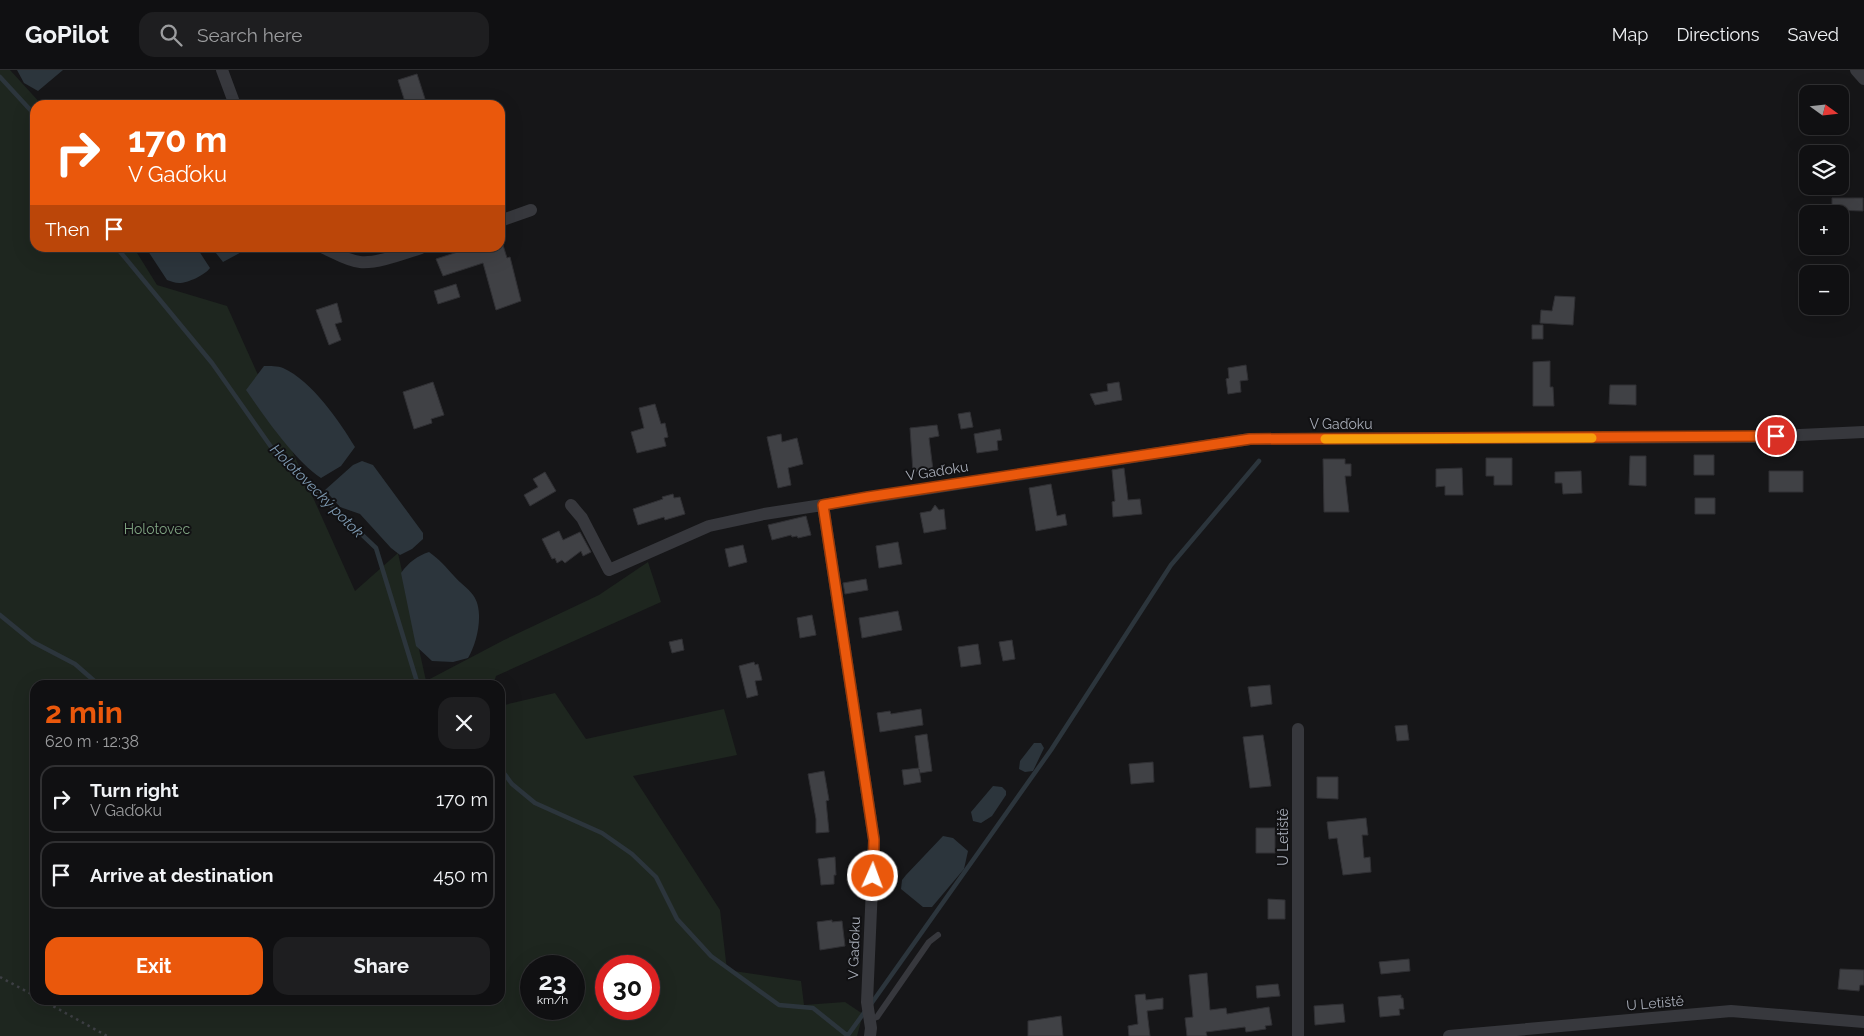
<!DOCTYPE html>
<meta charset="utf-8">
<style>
:root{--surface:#101012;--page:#1e1e20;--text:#f1f3f6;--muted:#9c9d9f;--line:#303032;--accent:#ea580c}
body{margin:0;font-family:Raleway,sans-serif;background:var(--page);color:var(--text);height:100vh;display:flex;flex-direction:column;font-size:19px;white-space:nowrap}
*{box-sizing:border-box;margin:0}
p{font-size:16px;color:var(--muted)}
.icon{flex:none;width:28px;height:28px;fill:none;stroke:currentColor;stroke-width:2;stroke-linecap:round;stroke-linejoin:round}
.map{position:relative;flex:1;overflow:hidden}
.drawer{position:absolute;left:30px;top:610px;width:475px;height:325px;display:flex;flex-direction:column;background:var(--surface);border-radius:15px;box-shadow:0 5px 20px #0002,0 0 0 1px var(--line)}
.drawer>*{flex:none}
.banner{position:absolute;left:30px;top:30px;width:475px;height:152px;border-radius:15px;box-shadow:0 5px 20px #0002,0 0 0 1px var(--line);background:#ea580c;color:#fff;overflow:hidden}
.needle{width:32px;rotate:105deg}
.tools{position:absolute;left:1799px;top:15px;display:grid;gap:10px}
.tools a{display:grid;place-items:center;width:50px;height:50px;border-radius:10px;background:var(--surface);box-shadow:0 5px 20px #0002,0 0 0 1px var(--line);font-size:25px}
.speed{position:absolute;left:520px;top:885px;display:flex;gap:10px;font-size:25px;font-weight:700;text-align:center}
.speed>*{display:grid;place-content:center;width:65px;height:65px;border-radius:50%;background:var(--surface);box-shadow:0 5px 20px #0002,0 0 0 1px var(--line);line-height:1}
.speed small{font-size:12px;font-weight:400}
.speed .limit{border:8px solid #d22;background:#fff;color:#111}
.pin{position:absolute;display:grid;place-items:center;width:42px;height:42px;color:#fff;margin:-21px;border:2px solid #fff;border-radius:50%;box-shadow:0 1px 5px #0007}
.me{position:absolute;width:55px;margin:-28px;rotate:2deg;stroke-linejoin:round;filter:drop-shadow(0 0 4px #0008)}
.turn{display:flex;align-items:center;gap:18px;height:105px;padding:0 15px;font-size:22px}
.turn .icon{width:65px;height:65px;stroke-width:2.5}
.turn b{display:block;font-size:35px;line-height:42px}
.then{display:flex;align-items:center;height:48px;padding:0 15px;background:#0003;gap:10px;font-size:19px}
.round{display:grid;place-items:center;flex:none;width:52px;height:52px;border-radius:15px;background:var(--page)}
.headline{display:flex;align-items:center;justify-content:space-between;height:85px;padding:0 15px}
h1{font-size:30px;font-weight:700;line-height:38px;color:var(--accent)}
.cta{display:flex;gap:10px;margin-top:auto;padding:10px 15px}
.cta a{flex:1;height:58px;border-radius:15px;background:var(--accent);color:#fff;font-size:20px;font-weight:700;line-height:58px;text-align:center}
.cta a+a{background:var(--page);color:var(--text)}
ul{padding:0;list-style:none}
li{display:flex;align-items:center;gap:15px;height:68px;margin:0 10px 8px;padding:0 5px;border:2px solid var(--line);border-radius:15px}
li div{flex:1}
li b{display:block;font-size:19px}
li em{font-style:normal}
header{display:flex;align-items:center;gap:30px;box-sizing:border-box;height:70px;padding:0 25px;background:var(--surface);border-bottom:1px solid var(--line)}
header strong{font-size:24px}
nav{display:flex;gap:28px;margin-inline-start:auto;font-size:18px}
.search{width:350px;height:45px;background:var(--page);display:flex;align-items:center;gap:12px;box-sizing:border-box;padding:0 18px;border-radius:15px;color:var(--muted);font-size:19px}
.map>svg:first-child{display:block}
</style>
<header>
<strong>GoPilot</strong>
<div class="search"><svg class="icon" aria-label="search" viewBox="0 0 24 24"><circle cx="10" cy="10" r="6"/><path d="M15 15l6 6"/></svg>Search here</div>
<nav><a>Map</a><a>Directions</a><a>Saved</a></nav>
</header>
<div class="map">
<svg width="1864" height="966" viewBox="0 0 1864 966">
<rect width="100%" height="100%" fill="#161618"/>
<path fill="#1e261f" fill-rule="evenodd" d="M0,0H10L42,35H35V178H134L157,215L227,236L355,521L398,483L426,611L504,570L599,525L648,492L661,532L496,606L493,615H35V930H500V636L555,623L586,669L724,639L737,685L633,706L720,840L727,900L801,911L804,935L845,932L863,944L857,966H0ZM531,896H574V939H531ZM606,896H649V939H606Z"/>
<path fill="#2c353c" d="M17,0H63L38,21L24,13Z
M146,178H197L210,198C205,205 188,213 179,213C175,213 171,211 167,210Z
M212,178H249L223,192Z
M264,296C270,296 278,296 283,298C312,311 340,352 355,377L341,396L321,408C295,391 264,346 246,320Z
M362,391L373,395L423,463V469L412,479L400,485L391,478L360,444L340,437L325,420L353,395Z
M429,482C439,489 446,497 454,506C460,513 468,518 473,525C485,541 477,573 468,588L453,592L432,591L416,576L401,503C409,492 417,486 429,482Z
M1034,673H1041L1044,678L1033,701L1025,702L1019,699L1020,691Z
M993,716L1002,717L1006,721V725L992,746L981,753L973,751L971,742Z
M943,766L953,768L968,781L964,799L932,837H923L901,819L902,810L906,805Z"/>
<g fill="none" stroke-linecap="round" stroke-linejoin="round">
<path stroke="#2c353c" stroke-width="4.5" d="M0,7L35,45
M117,178L212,293L274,381L376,478L418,615
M0,545L33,572L75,594L99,615
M500,698L512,714L535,733L602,763L632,784L656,807L677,849L711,886L779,935L813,938L848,966
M871,934L1051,680L1171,495L1259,391
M848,965L866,940"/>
</g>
<path fill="#404145" stroke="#303034" d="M417,4L427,35H406L398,10Z
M1832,128H1863V141L1832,140Z
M503,175L507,188L510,187L521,231L496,240L483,193L443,206L436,189L470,178H500Z
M456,214L460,227L438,234L434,221Z
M1555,226L1575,227L1573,255L1540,253L1541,240L1552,241Z
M337,233L342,252L335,254L341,270L329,275L316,240Z
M1532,255H1543V269H1532Z
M1550,291V317H1553L1554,336H1533V292Z
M1246,295L1248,310L1240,311L1241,322L1228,324L1226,309L1229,308L1228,298Z
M433,312L444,345L431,349L432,353L414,359L403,322Z
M1119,312L1122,330L1095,335L1090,324L1108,321L1107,314Z
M1610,315H1636V335L1609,334Z
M655,334L661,354L665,353L668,367L664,368L666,376L637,383L631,362L644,358L639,338Z
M970,342L973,357L961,359L958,344Z
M937,355L939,366L929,368L933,400L913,402L910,358Z
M1000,359L1002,370L997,371L998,380L977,383L974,364Z
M781,364L782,372L797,368L803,394L788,398L791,415L778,418L767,367Z
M1694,385H1714V405H1694Z
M1630,386H1646V416L1629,415Z
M1486,388H1512V415H1494V406H1486Z
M1323,389H1345V394H1351V406H1345L1349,442H1324Z
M1124,398L1128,430L1140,429L1142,444L1113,447L1112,432L1115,431L1112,400Z
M1462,398L1463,425H1445V416L1436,417V399Z
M1581,401L1582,423L1563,424L1562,413H1555V402Z
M1769,401H1803V422H1769Z
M545,402L556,421L530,436L524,425L538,417L533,409Z
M1051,414L1057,446L1065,444L1067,455L1036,461L1029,418Z
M673,424L674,428L680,427L685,444L665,450L664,447L638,455L633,439L663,429L662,427Z
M1695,428H1715V444H1695Z
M935,435L939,440L944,439L946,459L924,463L920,443L931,441Z
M806,446L811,465L798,468L797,466L792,467L791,465L772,470L768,455Z
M559,461L563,470L580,462L591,482L583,486L581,481L565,493L562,490L557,493L555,488L552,489L542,469Z
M898,472L902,494L879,498L876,476Z
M743,475L747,492L729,497L725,479Z
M866,509L868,520L845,524L843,513Z
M898,541L902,560L862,568L859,548Z
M812,545L816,565L800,568L797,548Z
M682,569L684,580L672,583L669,572Z
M1012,570L1015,589L1003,591L999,572Z
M978,574L981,594L961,597L958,577Z
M754,592L755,595L758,594L762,610L755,611L758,625L747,628L739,596Z
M1270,615L1272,634L1251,637L1248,617Z
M921,639L923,655L880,662L877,643L890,641L891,644Z
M1407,655L1409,670L1397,671L1395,656Z
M927,664L932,701L920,703L919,699L921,712L904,715L902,700L919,698L915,666Z
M1263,665L1271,716L1250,718L1243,667Z
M1153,692L1154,712L1131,714L1129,694Z
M824,701L829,730L826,731L829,762L816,763V749L808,704Z
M1317,707H1338V729L1317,728Z
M1366,748L1368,765H1362L1364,788L1370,787L1371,802L1343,805L1337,768L1329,769L1327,752Z
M1256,758H1275V783H1256Z
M835,787L836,805H834V814L821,815L818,789Z
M1268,829L1285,830V849H1268Z
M832,850V852L842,851L845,876L820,880L817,852Z
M1409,889L1410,901L1381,904L1379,892Z
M1840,899L1864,900V915H1860L1859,921L1838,919Z
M1207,903L1210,940L1226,938L1227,944L1269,937L1272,955L1265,956L1266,959L1246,962L1245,957L1206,962L1207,966H1187L1185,948L1193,947L1189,905Z
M1278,914L1280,926L1257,928L1256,916Z
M1145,924L1146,930L1163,928V939L1147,941L1150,966H1129L1128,956L1138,954L1135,925Z
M1401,925V928H1403L1404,939H1399L1400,945L1380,947L1378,927Z
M1343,934L1345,952L1315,955L1314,936Z
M1061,946L1063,966H1028V951Z"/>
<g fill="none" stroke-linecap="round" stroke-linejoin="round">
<path stroke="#3d3f44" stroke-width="2.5" stroke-dasharray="2.5 4" stroke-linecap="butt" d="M0,907L35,926
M42,930L107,966"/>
<path stroke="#37383d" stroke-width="6" d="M869,950L877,947L929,872L938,865"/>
<path stroke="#37383d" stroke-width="12" d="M222,0L235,35
M1856,0L1864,9
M500,151L531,140
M324,178C335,183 348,191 360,192C377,194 405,183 421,178
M571,435L582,448L609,500L709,456L764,444L1250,369L1758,367L1864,362
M823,435L874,770L867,932L871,958L870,966
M1298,966V659
M1449,966L1731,941L1864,952"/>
</g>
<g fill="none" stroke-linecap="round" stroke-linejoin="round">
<g stroke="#983908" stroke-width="12">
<path id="route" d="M873,806L874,770L823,435L868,427L1250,369L1776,366"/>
</g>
<use href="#route" stroke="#ea580c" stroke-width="9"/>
<path stroke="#f59e0b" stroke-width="9" d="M1325,369L1592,368"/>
</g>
<g text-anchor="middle" stroke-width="4" stroke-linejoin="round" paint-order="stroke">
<g font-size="14" fill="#a8adb8" stroke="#111113">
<text x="1341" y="359">V Gaďoku</text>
<text transform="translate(937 401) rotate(-9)" y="5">V Gaďoku</text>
<text transform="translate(1283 767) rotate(-90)" y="5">U Letiště</text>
<text transform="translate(854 878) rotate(-88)" y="5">V Gaďoku</text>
<text transform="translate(1655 933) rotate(-5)" y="5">U Letiště</text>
</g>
<g font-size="14" fill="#7fa381" stroke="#111113">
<text x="157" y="464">Holotovec</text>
</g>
<g font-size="15" font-style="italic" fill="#7f9bb3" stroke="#111113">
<text transform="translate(317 421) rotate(45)" y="5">Holotovecký potok</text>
</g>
</g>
</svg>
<div class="tools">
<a><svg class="needle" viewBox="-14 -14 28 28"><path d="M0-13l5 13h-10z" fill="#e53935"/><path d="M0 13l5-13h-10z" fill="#9c9d9f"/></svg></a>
<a><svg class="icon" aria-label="layers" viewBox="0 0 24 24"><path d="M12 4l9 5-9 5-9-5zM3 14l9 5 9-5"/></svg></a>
<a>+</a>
<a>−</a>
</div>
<div class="speed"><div>23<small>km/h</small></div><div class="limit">30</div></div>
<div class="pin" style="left:1776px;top:366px;background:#d93025"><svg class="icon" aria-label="arrive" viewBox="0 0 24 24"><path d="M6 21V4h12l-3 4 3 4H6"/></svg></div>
<svg class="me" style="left:873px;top:806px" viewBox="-20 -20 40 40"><circle r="17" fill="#ea580c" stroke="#fff" stroke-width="3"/><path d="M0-11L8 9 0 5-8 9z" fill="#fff"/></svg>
<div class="banner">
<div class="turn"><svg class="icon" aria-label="right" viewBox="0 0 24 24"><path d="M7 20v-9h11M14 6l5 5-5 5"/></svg><div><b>170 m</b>V Gaďoku</div></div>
<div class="then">Then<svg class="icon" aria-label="arrive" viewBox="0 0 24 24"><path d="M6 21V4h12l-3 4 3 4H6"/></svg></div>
</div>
<section class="drawer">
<div class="headline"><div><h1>2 min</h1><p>620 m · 12:38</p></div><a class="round"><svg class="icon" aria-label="close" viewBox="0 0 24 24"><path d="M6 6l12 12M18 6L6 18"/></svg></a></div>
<ul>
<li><svg class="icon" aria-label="right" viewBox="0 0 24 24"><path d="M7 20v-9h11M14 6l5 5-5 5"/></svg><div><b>Turn right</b><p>V Gaďoku</p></div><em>170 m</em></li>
<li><svg class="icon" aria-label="arrive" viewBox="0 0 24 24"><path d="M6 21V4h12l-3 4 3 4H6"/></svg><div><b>Arrive at destination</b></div><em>450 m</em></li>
</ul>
<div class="cta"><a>Exit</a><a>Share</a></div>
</section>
</div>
